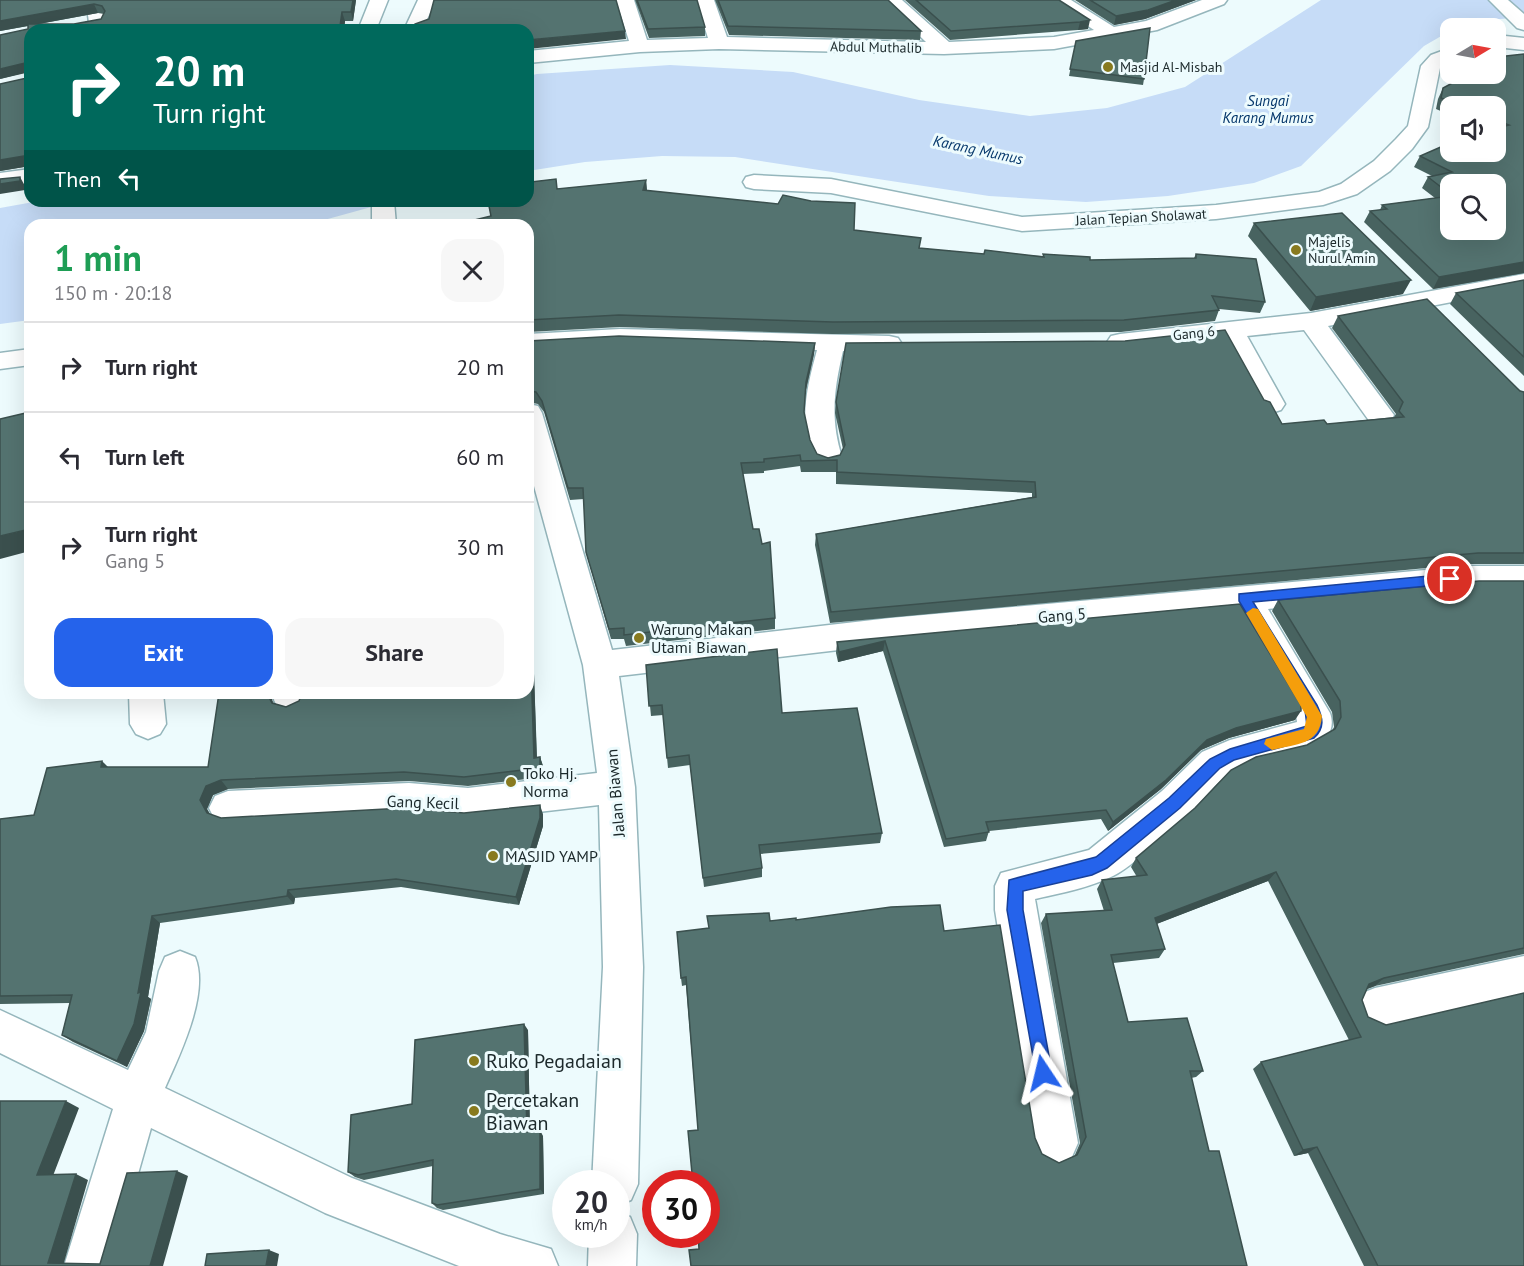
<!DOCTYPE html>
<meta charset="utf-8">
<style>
:root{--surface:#fff;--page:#f7f7f7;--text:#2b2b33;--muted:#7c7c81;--line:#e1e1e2;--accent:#2563eb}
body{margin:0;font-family:"PT Sans",sans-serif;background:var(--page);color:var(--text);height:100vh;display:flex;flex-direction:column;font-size:22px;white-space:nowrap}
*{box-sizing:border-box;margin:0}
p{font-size:20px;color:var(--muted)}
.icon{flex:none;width:33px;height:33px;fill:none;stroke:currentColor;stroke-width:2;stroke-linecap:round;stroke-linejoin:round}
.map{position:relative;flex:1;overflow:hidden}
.side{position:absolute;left:24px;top:219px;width:510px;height:480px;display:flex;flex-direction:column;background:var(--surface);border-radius:18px;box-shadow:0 6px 24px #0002}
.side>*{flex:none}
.banner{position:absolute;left:24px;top:24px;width:510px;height:183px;border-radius:18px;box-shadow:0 6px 24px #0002;background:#00695c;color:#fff;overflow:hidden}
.needle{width:39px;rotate:80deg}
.buttons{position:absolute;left:1440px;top:18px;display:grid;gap:12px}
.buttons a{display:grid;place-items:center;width:66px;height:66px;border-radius:12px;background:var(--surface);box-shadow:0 6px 24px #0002;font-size:30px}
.speed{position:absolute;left:552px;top:1170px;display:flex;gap:12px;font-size:30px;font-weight:700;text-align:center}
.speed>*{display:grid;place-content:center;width:78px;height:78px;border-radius:50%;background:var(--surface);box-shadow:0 6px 24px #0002;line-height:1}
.speed small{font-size:15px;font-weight:400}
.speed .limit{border:9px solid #d22;background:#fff;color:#111}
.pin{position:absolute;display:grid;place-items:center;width:51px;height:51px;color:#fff;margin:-26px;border:3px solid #fff;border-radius:50%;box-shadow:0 2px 6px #0007}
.me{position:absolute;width:66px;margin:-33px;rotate:350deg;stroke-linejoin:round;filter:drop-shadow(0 0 4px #0008)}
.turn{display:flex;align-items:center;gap:21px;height:126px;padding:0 30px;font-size:27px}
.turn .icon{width:78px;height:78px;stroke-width:2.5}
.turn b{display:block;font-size:42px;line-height:51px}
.then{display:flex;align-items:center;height:57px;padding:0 30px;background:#0003;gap:12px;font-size:22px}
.round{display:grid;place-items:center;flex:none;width:63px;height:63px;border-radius:18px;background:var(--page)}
.head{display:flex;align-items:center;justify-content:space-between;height:102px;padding:0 30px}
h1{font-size:36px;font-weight:700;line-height:45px;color:#1e9e55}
.action{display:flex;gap:12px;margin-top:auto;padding:12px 30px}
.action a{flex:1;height:69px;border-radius:18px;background:var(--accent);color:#fff;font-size:24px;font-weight:700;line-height:69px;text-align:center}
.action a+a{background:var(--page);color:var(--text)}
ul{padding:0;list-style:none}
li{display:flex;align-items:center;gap:18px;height:90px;padding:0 30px;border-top:2px solid var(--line)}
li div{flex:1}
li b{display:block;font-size:22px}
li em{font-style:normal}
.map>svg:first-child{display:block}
</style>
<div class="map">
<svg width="1524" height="1266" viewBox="0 0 1524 1266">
<rect width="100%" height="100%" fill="#edfbfd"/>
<path fill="#c6dcf7" d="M1321,0H1524V17L1488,20L1450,28V31L1424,46L1301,166L1254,183L1168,196L1086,202L989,196L735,157L662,156L585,162L528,171V76L537,74L670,65L793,72L919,100L1030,116L1107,108L1185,87Z
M39,201H393L306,225H30V320L0,324V208Z"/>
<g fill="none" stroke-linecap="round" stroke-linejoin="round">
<g stroke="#95b6bc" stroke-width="3">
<path id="minor" d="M86,0H104L108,30H90Z
M370,0H388L376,30H358Z
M418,0H436L422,30H404Z
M616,0H634L647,40L708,38L696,0H714L727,37L926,42L882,0H902L949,42L1054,37L1094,30L1049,0H1071L1114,27L1146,21L1202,0H1227L1224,4L1157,30L1054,49L944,54L719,49L640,52L528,63V51L629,41Z
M1489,0H1508L1524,14V30L1517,28Z
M1496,35L1524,38V50L1496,47Z
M1450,48V61L1440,68L1428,127L1412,149L1390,171L1357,194L1323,205L1216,219L1022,231L831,193L754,189L746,187L743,182L746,177L754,175L831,179L1022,217L1216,205L1319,192L1341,184L1374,161L1396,139L1408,126L1421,66L1431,55Z
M30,169V183L0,187V173Z
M372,201H394L396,225H372Z
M1524,274V288L1328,326L1394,415L1390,422L1380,424L1370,422L1304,330L1247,336L1285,404L1281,410L1271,413L1261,410L1222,339L1120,350L1111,348L1107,342L1111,336L1120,334L1311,313Z
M620,329L889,336L898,338L902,344L898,350L889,352L843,351C834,389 830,419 842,457L838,464L828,467L818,464C796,428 807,387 817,350L620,345L528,350V334Z
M30,349V365L0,369V353Z
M528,404L538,406L542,413L612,650L890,618L1470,566H1524V590H1470L1268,609L1330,713C1345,756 1262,757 1237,769C1217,779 1203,801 1187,816C1170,831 1132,867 1113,876C1089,888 1061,893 1035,899L1078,1143L1071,1159L1055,1166L1039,1159L1032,1143L995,910V886L1001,873L1089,850L1162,791L1202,752L1230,740L1297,722L1296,714L1236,612L890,644L619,676L635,787L643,967L638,1184L631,1200L616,1206V1184H592L603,967L599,805L468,820L409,815L228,825L215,820L209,808L215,796L228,791L409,783L468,788L597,773L583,665L528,464Z
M129,693H163L166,724L160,734L148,739L136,734L130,724Z
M275,693H309L303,710L291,714L279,710L274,700Z
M180,951L195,957C210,993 180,1054 165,1088L352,1178L500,1234L551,1249L558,1266H459L325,1213L151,1128L112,1266H64L113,1109L0,1053V1010L128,1070L146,1032L159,971L165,957Z
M1524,956V996L1375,1030L1360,1024L1354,1009L1360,994L1375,988Z
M616,1212L630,1217L637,1234L636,1266H588L589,1234H616Z"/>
</g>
<use href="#minor" fill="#fff" fill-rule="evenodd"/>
</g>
<path fill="#486360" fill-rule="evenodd" d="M0,0H356L353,21H345L344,30H30V166L0,171V84L27,78V72L0,79L28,29V26L0,31ZM98,13L104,14L101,19L74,24H39Z
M635,0H697L705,27V36L649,38Z
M715,0H888L921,31L920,40L729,35Z
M905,0H1059L1088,29L1078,30L950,40Z
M1075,0H1196L1145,19L1114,25Z
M1076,41L1144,79L1143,85L1069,76Z
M1524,54V273L1433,289L1364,222L1370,211L1380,210L1382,205L1435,198L1422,188L1428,177L1432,176L1414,167L1420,156L1496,152V106H1450V115L1436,109L1438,99L1443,88ZM1450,184L1496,230H1450Z
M556,179L557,189L646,180L647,191L854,230L919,248L984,254L1043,256V254L1090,260L1194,258L1196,254L1265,302L1260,313L1219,309V310L1215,321L1121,332L832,334L620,327L528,332V225L491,216L531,182Z
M1254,223L1403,294L1310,311L1248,236Z
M1524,280V376L1450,304L1456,293Z
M1338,316L1524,392V564H1470L830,623L815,545L816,534L1032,497V493L836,484V472H801L800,466L764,471V473L743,474L753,529L775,618V629L626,646L624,639H611L589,563L586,552L584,499L570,500L544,412L538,404L528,402V341L815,343L814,354L805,394L804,412L810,440L817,454L828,458L840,455L843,449L835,413L836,402L1264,400L1282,424H1327L1394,417L1396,414L1332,328Z
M528,471L530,476L532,488H528Z
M1524,581V954L1375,986L1367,989L1362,1000L1368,1017L1524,1266H1364L1308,1153L1294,1156L1253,1069L1261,1062L1349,1040L1268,881L1156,924L1165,949L1159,958L1113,963L1128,1022L1203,1071L1196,1077L1191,1078L1209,1151L699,1249L698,1130L686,985L682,986L681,978L770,921L796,920L944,931L1042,1154L1059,1163L1074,1157L1080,1143L1041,923L1046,914L1104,911L1097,889L1102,880L1137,877L1131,867L1136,858L1307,745L1332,731L1334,727L1332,712L1272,611L1278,600Z
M1240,604L1295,720L1229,738L1201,750L1161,789L1108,831L1101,819L989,831L986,841L944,847L883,651L838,662L836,653L837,642Z
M646,665L782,713L882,833L880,843L760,854L762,868V877L704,887L690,765L668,768L663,715L651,716Z
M534,674L537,757H540L543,766V777L468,786L409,781L228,789L213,795L207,809L210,814L221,818L464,813L543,814V826L519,905L401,887L295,898L294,904L160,923L148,997L151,999L144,1031L127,1067L73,1042L62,1035L70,1003L0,1004V819L34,815L108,767H208L219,693H274L272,700L273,703L286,707Z
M528,1030L530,1132L543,1136L544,1194L443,1210L437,1208L432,1203L433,1166L364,1180L355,1177L348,1172L412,1104Z"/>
<path fill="#3b504e" d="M353,0H356L353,21L351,12Z
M1176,0H1196L1145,19L1114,25L1116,16Z
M94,4L98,13L0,31V21Z
M342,12L345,21L344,30H342L340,26Z
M1090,20L1088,29L1078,30L1080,22Z
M625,31L626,39L528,49V40Z
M25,63L30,72L0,79V69Z
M30,155V166L0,171V160Z
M20,177L25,186V190L0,194V184Z
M646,180L647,192L643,190Z
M1524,262V273L1433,289L1439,277Z
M1411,280L1403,294L1310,311L1316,297Z
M815,343L814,354L805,394L806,382Z
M30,529V551L0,559V536Z
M885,641L883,651L838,662L839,652Z
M531,664L534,674L537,767L534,758Z
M267,693H274L272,700L278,712Z
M1301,711L1295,720L1229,738L1201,750L1161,789L1108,831L1113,822L1207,740L1236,728Z
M540,757L543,766V777L540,768Z
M102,761L111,770L101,767Z
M221,780L228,789L213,795L207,809L214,822L207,813L200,800L206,786Z
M540,805L543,814V826L519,905L516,897Z
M1276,872L1268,881L1149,927L1155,918Z
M288,890L295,898L294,904L287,896Z
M152,916L160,923L148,997L151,999L144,1031L127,1067L117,1061L138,993Z
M1384,978L1375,986L1359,992L1369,984Z
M524,1024L528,1030L530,1138L527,1132Z
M66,1101L79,1108L51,1181L37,1175Z
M540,1130L543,1136L544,1194L540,1189Z
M1317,1147L1308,1153L1294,1156L1303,1150Z
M177,1171L188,1176L163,1266H150Z
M76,1174L88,1180L63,1266L48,1263Z
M269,1250L279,1254L277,1266H266Z"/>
<path fill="#547370" stroke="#3b504e" stroke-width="1.5" d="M0,0H353L351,12H342L340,26L327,27V30H30V155L0,160V84L27,78L28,65L25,63L0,69V35L28,29V24H74L101,19L105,11L102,6L94,4L0,21Z
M434,0H616L625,31L528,40V30H415V24L429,19Z
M637,0H697L705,27L648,29Z
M718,0H888L921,31L728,26Z
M916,0H1059L1090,20L1080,22L951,31Z
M1090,0H1176L1148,10L1116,16Z
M1150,28L1144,79L1070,69L1076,41Z
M1524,54V262L1439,277L1370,211L1387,209L1382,205L1450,196V230H1496V184H1450V194L1428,177L1452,172L1420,156L1450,143V152H1496V128L1509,125L1496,120V106H1462L1441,98L1443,88L1469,74H1496V58L1497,57Z
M20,177V181L0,184V179Z
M528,177H530L531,182L556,179L557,189L646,180L643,190L778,204L783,195L811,201L855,203L854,230L921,238L919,248L984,254L985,250L1044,257L1043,254L1090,257V260L1196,258V254L1256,259L1265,302L1212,296L1219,310L1124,320L833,322L619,315L528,320V225H454L491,216L488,201H528Z
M1342,213L1411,280L1316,297L1254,223Z
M1524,280V357L1456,293Z
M1427,299L1520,391L1524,392V553H1478L831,612L816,534L1036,497L1035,482L837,472V460L801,461L800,455L764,459V462L741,463L753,529H759L762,544L770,542L775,618L624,635V628L609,629L586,552L583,488H568L542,401L536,392L528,391V341L619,336L815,343L806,382L804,412L810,440L817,454L828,458L840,455L845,445L836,402L846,343L1125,341L1225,330L1264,400L1270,402L1282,424L1324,420L1327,424L1404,417L1399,411L1403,402L1338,316Z
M30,412V529L0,536V419Z
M1479,581H1524V948L1384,978L1369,984L1362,1000L1368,1017L1386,1025L1524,993V1266H1378L1317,1147L1303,1150L1261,1062L1361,1037L1276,872L1155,918L1165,949L1111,955L1128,1022L1187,1018L1203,1071H1190L1209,1151H1219L1247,1266H691L689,1250L699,1249L698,1234H706V1184H693L688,1131L698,1130L686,977L681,978L677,932L709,928L707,916L769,913L770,921L796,918V920L891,907L940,905L944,931L1000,925L1035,1138L1042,1154L1059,1163L1077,1155L1086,1137L1046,914L1112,910L1102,880L1147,875L1136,858L1195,808L1231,770L1256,757L1307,745L1335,729L1341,717L1340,701L1278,600Z
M1240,604L1301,705V711L1236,728L1207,740L1166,780L1113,822L1106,810L986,822L989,832L946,839L885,641L839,652L837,642Z
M777,649L782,713L857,708L882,833L759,845L762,868L703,878L689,755L667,758L662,705L649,706L646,665Z
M528,664H531L534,758L540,757V768L464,777L404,772L221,780L206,786L200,800L207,813L221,818L404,808L464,813L540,805V818L516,897L396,879L288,890L287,896L152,916L138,993L141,992L134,1024L117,1061L62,1035L72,995L0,996V819L34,815L47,768L102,761L101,767H208L219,693H267L272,703L286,707L299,701L302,693H528Z
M524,1024L527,1132L540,1130V1189L437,1205L432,1203L433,1160L358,1175L348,1172L351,1115L412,1104L415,1040Z
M0,1101H66L37,1175L76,1174L48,1263L100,1264L127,1173L177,1171L150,1266H0Z
M269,1250L266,1266H205L207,1254Z"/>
<path fill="#2563eb" stroke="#184099" stroke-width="1.5" d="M1450,574L1457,579L1450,584L1253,602L1317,705C1323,718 1325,728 1314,738L1234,760L1220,768L1180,808L1107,868L1092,875L1023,891V910L1052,1073L1049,1079L1043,1082L1037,1079L1007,910L1009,880L1096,857L1169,798L1210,759L1230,749L1307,726L1305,710L1239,601V594Z"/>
<path fill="#f59e0b" d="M1253,608L1258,609L1322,716C1320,745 1296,744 1272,750L1264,744L1266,739L1304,729L1307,717L1246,613Z"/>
<g fill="#887a1f" stroke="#edfbfd" stroke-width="2">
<circle cx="1108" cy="67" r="6"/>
<circle cx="1296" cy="250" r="6"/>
<circle cx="639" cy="638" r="6"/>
<circle cx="511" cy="782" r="6"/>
<circle cx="493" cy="856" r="6"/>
<circle cx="474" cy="1061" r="6"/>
<circle cx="474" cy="1111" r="6"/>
</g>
<g text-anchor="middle" stroke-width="6" stroke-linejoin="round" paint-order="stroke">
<g font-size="14" fill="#1c292b" stroke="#edfbfd">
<text transform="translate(876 47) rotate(1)" y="5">Abdul Muthalib</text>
<text transform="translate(1141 217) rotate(-3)" y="5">Jalan Tepian Sholawat</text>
<text transform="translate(1194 333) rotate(-6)" y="5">Gang 6</text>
</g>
<g font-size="14" fill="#1c292b" stroke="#edfbfd" text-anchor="start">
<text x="1120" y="72">Masjid Al-Misbah</text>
<text x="1308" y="247">Majelis<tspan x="1308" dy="16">Nurul Amin</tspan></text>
</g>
<g font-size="15" font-style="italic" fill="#04366a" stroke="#edfbfd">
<text x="1268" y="106">Sungai<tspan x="1268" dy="17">Karang Mumus</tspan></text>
<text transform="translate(978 150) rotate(12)" y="5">Karang Mumus</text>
</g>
<g font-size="16" fill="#1c292b" stroke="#edfbfd">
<text transform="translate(1062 615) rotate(-5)" y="6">Gang 5</text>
<text transform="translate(615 793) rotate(-95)" y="6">Jalan Biawan</text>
<text transform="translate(423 802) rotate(2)" y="6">Gang Kecil</text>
</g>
<g font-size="16" fill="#1c292b" stroke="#edfbfd" text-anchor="start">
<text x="651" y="635">Warung Makan<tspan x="651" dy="18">Utami Biawan</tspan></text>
<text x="523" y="779">Toko Hj.<tspan x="523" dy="18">Norma</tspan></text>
<text x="505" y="862">MASJID YAMP</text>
</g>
<g font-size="20" fill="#1c292b" stroke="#edfbfd" text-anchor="start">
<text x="486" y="1068">Ruko Pegadaian</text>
<text x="486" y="1107">Percetakan<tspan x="486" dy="23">Biawan</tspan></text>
</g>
</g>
</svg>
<div class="buttons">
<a><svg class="needle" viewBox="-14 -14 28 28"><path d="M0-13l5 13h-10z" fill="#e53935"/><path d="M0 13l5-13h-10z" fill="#7c7c81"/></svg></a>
<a><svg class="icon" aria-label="sound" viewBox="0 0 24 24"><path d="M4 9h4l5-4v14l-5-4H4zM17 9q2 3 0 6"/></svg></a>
<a><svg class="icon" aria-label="search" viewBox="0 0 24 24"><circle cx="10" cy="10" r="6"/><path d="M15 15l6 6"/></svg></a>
</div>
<div class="speed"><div>20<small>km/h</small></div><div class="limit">30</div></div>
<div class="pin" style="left:1450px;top:579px;background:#d93025"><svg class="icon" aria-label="arrive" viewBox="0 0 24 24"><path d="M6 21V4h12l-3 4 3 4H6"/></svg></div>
<svg class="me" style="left:1043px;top:1073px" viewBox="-20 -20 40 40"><path d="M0-17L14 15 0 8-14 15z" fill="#2563eb" stroke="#fff" stroke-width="4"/></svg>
<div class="banner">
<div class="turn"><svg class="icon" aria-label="right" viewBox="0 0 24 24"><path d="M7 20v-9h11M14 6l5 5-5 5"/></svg><div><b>20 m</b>Turn right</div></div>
<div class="then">Then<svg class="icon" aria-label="left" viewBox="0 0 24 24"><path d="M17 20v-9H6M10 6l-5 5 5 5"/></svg></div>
</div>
<section class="side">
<div class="head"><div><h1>1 min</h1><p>150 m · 20:18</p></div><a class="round"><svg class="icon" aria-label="close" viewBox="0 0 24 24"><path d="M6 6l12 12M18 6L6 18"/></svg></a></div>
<ul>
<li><svg class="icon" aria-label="right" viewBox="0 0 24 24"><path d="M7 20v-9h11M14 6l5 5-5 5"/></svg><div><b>Turn right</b></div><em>20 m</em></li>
<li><svg class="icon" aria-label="left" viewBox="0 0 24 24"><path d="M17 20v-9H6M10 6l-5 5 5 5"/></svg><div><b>Turn left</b></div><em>60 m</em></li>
<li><svg class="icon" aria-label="right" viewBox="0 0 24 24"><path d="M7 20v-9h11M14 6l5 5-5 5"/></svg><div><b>Turn right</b><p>Gang 5</p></div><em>30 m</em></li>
</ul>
<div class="action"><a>Exit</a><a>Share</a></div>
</section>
</div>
